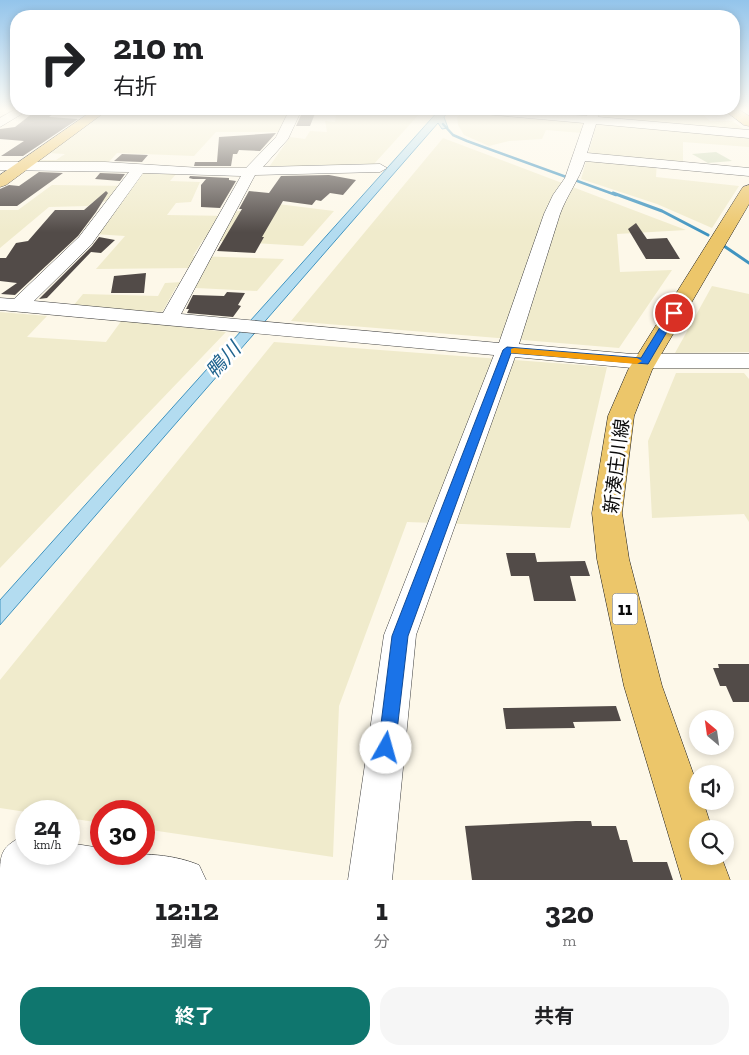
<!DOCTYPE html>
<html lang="ja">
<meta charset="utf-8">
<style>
:root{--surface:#fff;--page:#f6f6f6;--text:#202124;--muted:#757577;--accent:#0f766e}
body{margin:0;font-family:"Zilla Slab","Noto Sans JP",serif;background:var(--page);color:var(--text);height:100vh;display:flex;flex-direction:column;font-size:19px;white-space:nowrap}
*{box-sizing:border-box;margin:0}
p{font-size:16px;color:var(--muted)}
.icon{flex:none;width:28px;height:28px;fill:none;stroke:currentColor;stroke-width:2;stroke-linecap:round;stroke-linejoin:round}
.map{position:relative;height:880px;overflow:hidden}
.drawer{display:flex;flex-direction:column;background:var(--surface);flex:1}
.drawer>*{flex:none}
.banner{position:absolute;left:10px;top:10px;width:730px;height:105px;border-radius:20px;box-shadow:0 2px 8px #0003;background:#fff;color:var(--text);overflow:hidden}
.needle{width:32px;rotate:331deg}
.fabs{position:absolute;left:689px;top:710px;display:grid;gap:10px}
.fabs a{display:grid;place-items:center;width:45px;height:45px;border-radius:50%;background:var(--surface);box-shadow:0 2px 8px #0003;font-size:25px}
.speed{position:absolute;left:15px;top:800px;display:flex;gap:10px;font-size:25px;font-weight:700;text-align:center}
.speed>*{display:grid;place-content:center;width:65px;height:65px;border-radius:50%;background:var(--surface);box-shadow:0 2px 8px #0003;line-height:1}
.speed small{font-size:12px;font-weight:400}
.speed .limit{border:8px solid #d22;background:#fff;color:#111}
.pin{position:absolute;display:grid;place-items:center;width:42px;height:42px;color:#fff;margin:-21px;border:2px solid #fff;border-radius:50%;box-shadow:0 1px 5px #0007}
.me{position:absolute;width:55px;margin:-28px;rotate:7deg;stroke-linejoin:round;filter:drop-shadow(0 0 4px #0008)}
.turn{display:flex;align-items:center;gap:18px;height:105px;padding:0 20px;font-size:22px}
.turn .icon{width:65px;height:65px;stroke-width:2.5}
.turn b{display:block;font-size:35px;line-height:42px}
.eta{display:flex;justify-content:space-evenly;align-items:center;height:85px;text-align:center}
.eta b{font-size:30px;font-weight:700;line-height:35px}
.primary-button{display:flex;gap:10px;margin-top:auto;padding:10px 20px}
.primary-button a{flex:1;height:58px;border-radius:20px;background:var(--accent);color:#fff;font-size:20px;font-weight:700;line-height:58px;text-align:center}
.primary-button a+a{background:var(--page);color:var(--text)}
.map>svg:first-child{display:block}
</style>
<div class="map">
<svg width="749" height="880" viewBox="0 0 749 880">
<rect width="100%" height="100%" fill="#fdf8e9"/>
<path fill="#f0ebcc" d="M108,109H292L280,132H216L194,156L117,153L107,164H34L40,160H56L65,154L47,153Z
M337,109L422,111L374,164L269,167L290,137L305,139L310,131L327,132L325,121L335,122Z
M483,109H591L589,118Z
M605,109H698L710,121H732L747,131L602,119Z
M463,112L749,135V147L683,142V163L657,161L656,177L739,186L712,228L657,204L581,179L594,134L546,130L542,139L509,141L489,146L464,135L458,125L457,117Z
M443,138L686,230L617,234L620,272L672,270L619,348L291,321Z
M141,170L177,173L170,181L200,182L191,202L176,203L167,215L233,216L232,211H272L278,204L334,211L303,246L203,240L193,256L284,259L257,291L176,287L163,311L158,313L73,306L83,294L158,296L165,283L183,282L192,268L96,269L125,236L94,234L118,201L93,202L88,206L49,207L0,248V210H18L52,185L132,186Z
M712,286L749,294V352L675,353Z
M0,312L47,316L27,337L106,342L122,320L226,332L0,568Z
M274,342L607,367L570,528L407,522L339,706L333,857L144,829V811H101V823L69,818V811L26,812L0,808V680Z
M676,373H744L749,379V522L744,514L652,518L648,441Z"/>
<path fill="#d3dcbe" d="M716,152L732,161L708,163L692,154Z"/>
<path fill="#b3dcf0" stroke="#4094c0" d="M440,109H450L444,117L448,128L442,129L438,123L0,625V600Z"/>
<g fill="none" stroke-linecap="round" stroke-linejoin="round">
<path stroke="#4094c0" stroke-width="2.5" d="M443,124L453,135L467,141L616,195"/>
<path stroke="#4094c0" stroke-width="3" d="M613,193L662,211L708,235
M724,246L749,263"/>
</g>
<path fill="#524b48" d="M38,109H59L49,117L78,119L23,156H1L24,141L0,139V129L15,127Z
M303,111H316L310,126H296Z
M276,133L260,151L239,150L237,154H233L231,166H194L195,162H217L219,137Z
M122,154L148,155L142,162L114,161Z
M39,172L63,173L17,206H0V189L9,185L19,186Z
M100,173L125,174L120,181L95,179Z
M329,175L356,180L343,195L330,193L321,201L316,200L312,205L283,201L262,237H264L255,253L217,251L242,209H239L249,191L269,193L281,176Z
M190,176L229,178V180L236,181L220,208L201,207V185L206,179H193L189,178Z
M106,191L108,193L96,212L78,236L15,295L1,294L17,283L0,281V258H6L16,243L28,241L55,210H84Z
M636,223L647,239L667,238L680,259H646L628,229Z
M99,237L115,240L101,253L91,252L47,298L39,299L92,246Z
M146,273L144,293H111L114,276Z
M227,292L245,293L238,305L241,306L233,317L187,313L189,309H186L193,295L224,296Z
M506,553H535L537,562L585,561L590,576H570L576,601H534L529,576H511Z
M718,664H749V702H733L726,686H720L713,668H719Z
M616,706L621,721L573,722L575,728L506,729L503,708Z
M576,821H591L592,826H616L620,840H627L633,862H667L673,880H472L465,826Z"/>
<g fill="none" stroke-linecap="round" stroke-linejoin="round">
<g stroke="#3d3d3d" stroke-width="1">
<path id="minor" d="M16,109H30L0,127V118Z
M290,109H302L288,139L263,167L380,164L387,168L380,172L255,175L181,314L499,343L544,214L553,195L565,178L584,123L462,112L456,109H503L587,116L589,109H601L598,117L749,130V138L596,124L587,153L749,168V176L585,161C579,180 567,195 560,214L519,344L632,354H749V368H632L515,357L416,635L392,880H348L384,635L494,355L0,310V298L14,299L79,237L129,172L0,170V162H105L201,168H246L276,137ZM143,173L241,176L163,313L34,301L91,245Z
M21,837L26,838V854H69V843L101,848V854C135,854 168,852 199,865L206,880H0C0,855 0,848 21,837Z"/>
</g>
<g stroke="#1b1b1b" stroke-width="1">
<path id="major" d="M95,109H109L6,185L0,187V175Z
M723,109H738L749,116V126L744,125Z
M749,185V204L652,370L634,416L622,513L629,559L662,686L698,787V801H703L712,829H698V856H721L730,880H682L624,686L597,559L592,513L608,416L628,370L741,190L743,187Z"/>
</g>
<use href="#minor" fill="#fff" fill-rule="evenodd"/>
<use href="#major" fill="#ecc66a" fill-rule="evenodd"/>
</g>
<linearGradient id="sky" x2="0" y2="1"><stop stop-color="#93c4eb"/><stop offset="0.47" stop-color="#fefcf5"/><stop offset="1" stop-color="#fefcf5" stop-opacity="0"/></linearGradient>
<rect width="749" height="232" fill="url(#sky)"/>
<path fill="#1a73e8" stroke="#114b97" d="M670,311H677L678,313L648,364L511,353L408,636L395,748L392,754L386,756L380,754L378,748L392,636L503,350L507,347L641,358Z"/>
<path fill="#f59e0b" d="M514,348L637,358L642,361L637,364L511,353V349Z"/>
<g text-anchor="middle" stroke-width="5" stroke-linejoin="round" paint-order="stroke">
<rect fill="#fff" stroke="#545454" stroke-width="1" x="612.5" y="593.5" width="25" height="31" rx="4"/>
<g font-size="18" font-weight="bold" fill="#0a0a0a">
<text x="625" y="615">11</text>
</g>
<g font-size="19" fill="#0a0a0a" stroke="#fff">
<text transform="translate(616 466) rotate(-83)" y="7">新湊庄川線</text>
</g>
<g font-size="20" font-style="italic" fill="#20648f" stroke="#fff">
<text transform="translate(223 360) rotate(-48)" y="7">鴨川</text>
</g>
</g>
</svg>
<div class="fabs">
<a><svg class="needle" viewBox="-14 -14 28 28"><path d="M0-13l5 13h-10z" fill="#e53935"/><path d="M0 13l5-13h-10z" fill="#757577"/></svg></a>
<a><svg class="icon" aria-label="sound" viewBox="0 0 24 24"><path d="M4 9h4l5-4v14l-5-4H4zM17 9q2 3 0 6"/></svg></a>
<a><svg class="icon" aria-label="search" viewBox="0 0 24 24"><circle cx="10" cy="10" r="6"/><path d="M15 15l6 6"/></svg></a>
</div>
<div class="speed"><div>24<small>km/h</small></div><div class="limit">30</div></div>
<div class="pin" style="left:674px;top:313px;background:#d93025"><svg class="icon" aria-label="arrive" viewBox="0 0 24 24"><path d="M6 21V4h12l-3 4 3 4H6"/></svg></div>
<svg class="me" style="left:386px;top:748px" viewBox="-20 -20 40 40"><circle r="19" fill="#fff"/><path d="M0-13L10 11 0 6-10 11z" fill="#1a73e8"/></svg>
<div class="banner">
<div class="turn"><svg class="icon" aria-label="right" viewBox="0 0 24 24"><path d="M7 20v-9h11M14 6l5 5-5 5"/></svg><div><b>210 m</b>右折</div></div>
</div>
</div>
<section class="drawer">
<div class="eta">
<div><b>12:12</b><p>到着</p></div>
<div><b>1</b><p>分</p></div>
<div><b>320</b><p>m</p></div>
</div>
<div class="primary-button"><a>終了</a><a>共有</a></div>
</section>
